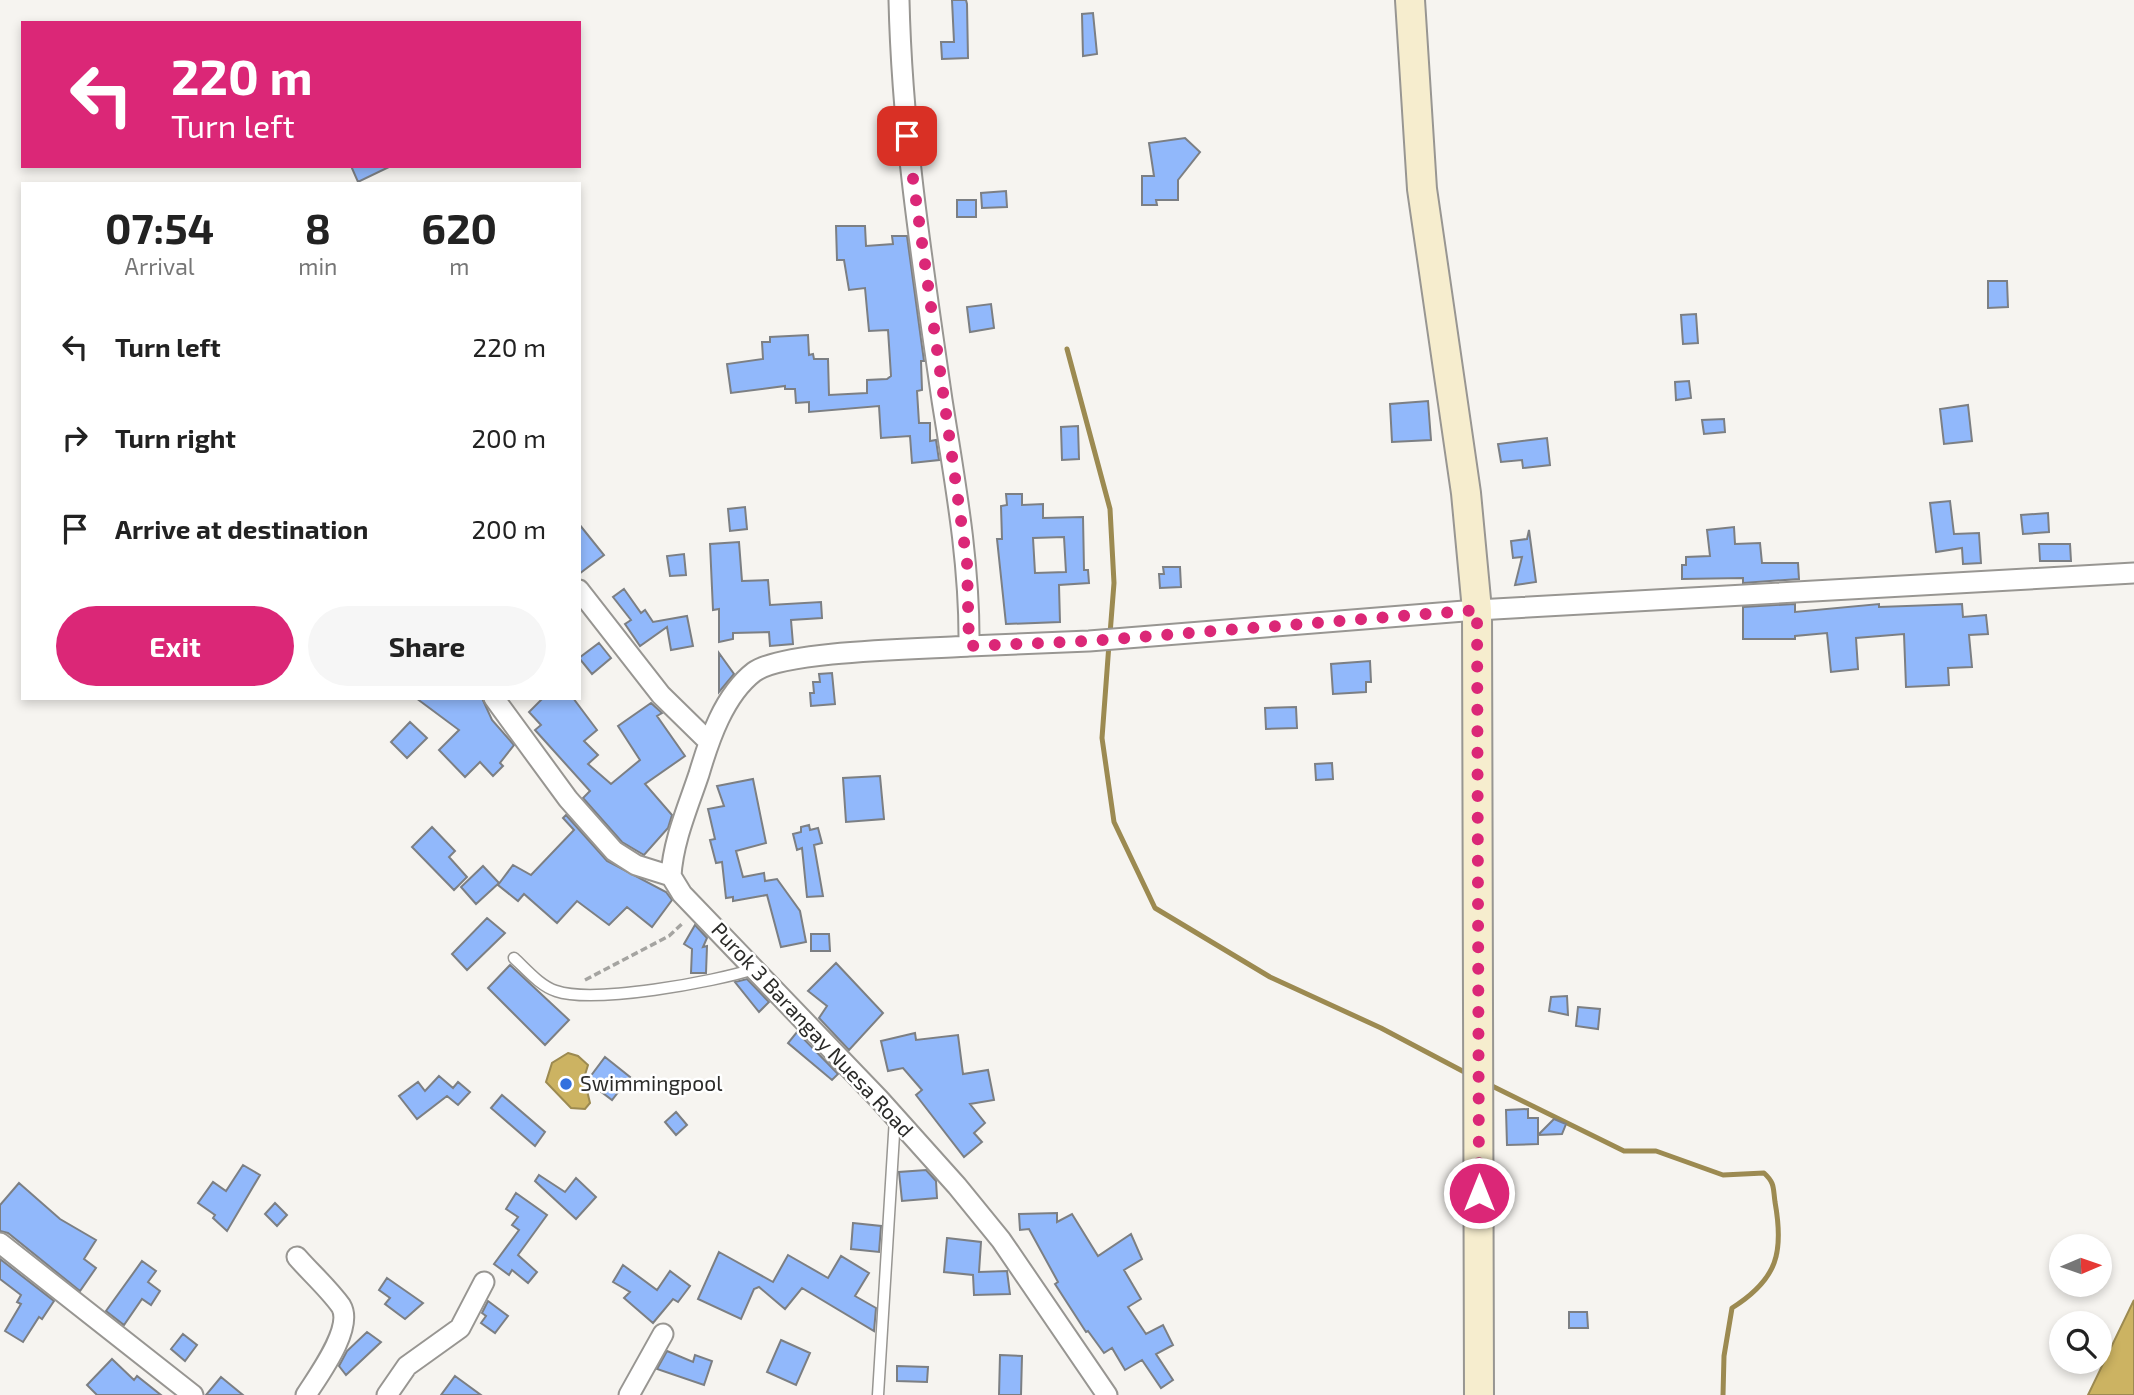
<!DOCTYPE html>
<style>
:root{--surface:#fff;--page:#f6f6f6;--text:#222;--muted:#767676;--accent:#db2777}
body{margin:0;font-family:"Exo 2",sans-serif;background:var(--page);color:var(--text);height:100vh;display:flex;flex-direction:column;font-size:26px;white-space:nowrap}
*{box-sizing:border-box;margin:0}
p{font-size:23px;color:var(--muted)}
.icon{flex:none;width:38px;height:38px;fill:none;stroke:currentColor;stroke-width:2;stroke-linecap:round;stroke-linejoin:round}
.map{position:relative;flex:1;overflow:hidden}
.panel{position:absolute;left:21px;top:182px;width:560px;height:518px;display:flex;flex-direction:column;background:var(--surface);border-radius:0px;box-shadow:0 4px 10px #0003}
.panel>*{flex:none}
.hud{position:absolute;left:21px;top:21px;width:560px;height:147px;border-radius:0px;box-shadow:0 4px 10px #0003;background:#db2777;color:#fff;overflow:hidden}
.needle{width:46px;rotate:88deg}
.tools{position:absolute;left:2049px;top:1234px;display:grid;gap:14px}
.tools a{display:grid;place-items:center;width:63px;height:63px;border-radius:50%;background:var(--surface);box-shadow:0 4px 10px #0003;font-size:35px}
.pin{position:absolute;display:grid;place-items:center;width:60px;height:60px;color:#fff;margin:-30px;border-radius:14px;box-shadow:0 4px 10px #0006}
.me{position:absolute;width:77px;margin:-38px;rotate:0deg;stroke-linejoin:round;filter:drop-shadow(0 0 5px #0008)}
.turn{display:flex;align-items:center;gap:24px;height:147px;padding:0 35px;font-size:32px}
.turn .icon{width:91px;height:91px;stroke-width:2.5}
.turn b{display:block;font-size:49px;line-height:60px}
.eta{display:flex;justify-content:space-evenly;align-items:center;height:119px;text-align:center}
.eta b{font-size:42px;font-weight:700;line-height:49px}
.cta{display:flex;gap:14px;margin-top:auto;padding:14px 35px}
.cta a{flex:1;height:80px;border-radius:42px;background:var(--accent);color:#fff;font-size:28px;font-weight:700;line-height:80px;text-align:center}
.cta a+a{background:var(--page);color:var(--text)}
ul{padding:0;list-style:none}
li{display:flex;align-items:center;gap:21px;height:91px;padding:0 35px}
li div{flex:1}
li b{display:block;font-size:26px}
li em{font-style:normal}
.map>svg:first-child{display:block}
</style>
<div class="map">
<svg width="2134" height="1395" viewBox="0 0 2134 1395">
<rect width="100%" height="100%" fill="#f6f4f0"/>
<path fill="#ccb362" stroke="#9c8a51" stroke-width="2" d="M568,1053L578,1056L588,1065L584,1078L590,1103L585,1109L571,1108L546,1082L552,1063Z
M2134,1300V1395H2088Z"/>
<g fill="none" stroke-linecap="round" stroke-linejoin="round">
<path stroke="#9c8a51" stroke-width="5" d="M1067,349L1110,509L1114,583L1110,634
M1109,644L1102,738L1114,822L1155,908L1270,977L1381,1028L1470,1075
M1488,1084L1624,1151H1656L1723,1175L1764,1173C1775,1183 1773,1188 1775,1202C1784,1252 1778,1279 1732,1308L1724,1356L1723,1395"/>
</g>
<path fill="#91b8fb" stroke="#7c7f83" stroke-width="2" fill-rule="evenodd" d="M952,0H966L967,4L968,58L942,59L941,42H954Z
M1093,13L1097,54L1083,56L1082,14Z
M1185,138L1200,152L1178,180V200H1156L1157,205H1142V176H1154L1149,143Z
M351,166H391L358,182Z
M1006,191L1007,207L982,208L981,193Z
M957,200H976V217H957Z
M836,226H865L866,246L893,244L892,236H907L924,361H921L922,390L917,391L919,423H930V441L936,440L939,460L912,463L910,436L881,438L879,406L809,412V402L796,403L795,389H785V386L731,393L727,364L763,359L762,342H770V337L808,335L809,355L813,354L814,359H828L829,395L867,393V380L887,379L891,376L888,330L869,331L865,288L849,290L844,260H837Z
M1988,281H2007L2008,307L1988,308Z
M991,304L994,328L970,332L967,307Z
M1696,314L1698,343L1683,344L1681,315Z
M1689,381L1691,398L1676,400L1675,382Z
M1428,401L1431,440L1392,442L1390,404Z
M1968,405L1972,441L1944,444L1940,409Z
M1724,419L1725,432L1704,434L1702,420Z
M1078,426L1079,459L1062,460L1061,427Z
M1547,438L1550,465L1523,468L1522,460L1501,462L1498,444Z
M1006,494H1022V505L1043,504V518L1083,517L1084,570H1088L1089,583L1059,585L1060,622L1006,624L997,539H1002L1001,506L1007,505ZM1064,537L1066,572L1035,573L1033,538Z
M1950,501L1954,534L1979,533L1981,563L1963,564L1962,548L1936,552L1930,503Z
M745,507L747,529L730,531L728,509Z
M2048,513L2049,532L2023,534L2021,515Z
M579,524L604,555L579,574Z
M1734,527L1735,544L1760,543L1762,563H1798L1799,579L1743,583V578L1682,579V565H1686V557L1710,556L1707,530Z
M1529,530L1536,582L1515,585L1522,557L1513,558L1511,541L1527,539Z
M739,542L742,581L768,580L770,605L821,602L822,618L791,620L793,644L770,646L769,632L733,633V639L719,642V609L713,610L710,544Z
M2039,544H2070L2071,561H2040Z
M684,554L686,575L670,576L667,556Z
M1163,567H1180L1181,587L1160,588L1159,574H1164Z
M624,589L641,613L645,610L653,622L687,616L693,646L671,650L667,627L640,646L625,624L631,620L613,597Z
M1795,604V612L1879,604V607L1962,604L1963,617L1986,615L1988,634L1969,635L1972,667L1948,668L1949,685L1906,687L1904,634L1856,638L1858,669L1831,672L1827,633L1795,636V639H1743V607Z
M599,643L611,658L592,674L579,658Z
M719,653L734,674L719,692Z
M1370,661L1371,682H1366V692L1333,694L1331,664Z
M832,673L835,704L811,706L810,693H814L813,682H820L819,674Z
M416,698H482L492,720L514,745L500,763L503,766L493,776L480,762L465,777L439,750L459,730Z
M543,698H573L597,730L584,741L598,755L588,764L611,784L640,760L618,726L651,703L662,713L657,716L685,756L645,784L672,815L668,828L644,855L622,842L583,798L590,791L535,730L541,725L529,712Z
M1296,707L1297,728L1266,729L1265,708Z
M410,722L427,738L407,758L391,742Z
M1332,763L1333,779L1316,780L1315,764Z
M880,776L884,819L846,822L843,778Z
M753,779L766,843L736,851L743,877L764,873L765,881L777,879L800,911L806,942L781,947L767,895L733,901V897L726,898L722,862L716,863L710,840L715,839L708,809L724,806L717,786Z
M566,815L607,861L666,892L672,900L652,927L627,907L609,925L577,901L557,923L524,894L518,901L498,885L513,865L531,875L574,830L563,818Z
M809,825L810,830L818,828L822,843L814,845L823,896L807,897L802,848L797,850L793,834L801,832V827Z
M432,827L455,851L449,857L467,877L454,890L412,847Z
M483,866L499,883L476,904L461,887Z
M487,918L505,933L467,970L452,954Z
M695,925L707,938L703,947L707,946L706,973H691L692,949L684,944Z
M811,934H829L830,951H811Z
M836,963L883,1013L849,1050L819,1018L827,1006L808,991Z
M510,965L569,1020L545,1045L488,988Z
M747,979L769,1002L759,1012L735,982Z
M1567,996L1568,1015L1549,1011L1551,997Z
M1578,1007L1600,1009L1598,1029L1576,1026Z
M797,1032L838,1074L832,1080L788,1043Z
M915,1033L916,1040L958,1035L963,1074L988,1070L994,1100L970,1104L985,1123L974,1133L982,1142L964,1157L916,1095L922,1090L903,1068L888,1071L881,1041Z
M605,1057L630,1077L612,1100L587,1081Z
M439,1076L453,1088L458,1082L470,1092L458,1105L447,1096L417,1119L399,1096L418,1082L425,1091Z
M502,1095L545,1132L535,1146L491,1108Z
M1528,1109V1118H1538V1135L1554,1119L1566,1124L1562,1134L1538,1135V1144L1507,1145L1506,1110Z
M676,1112L687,1125L676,1135L665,1122Z
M243,1165L260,1175L227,1231L213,1218L215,1215L198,1203L213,1182L226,1191Z
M926,1170L936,1181L937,1198L902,1201L899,1172Z
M539,1175L565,1192L576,1178L596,1197L576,1219L535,1181Z
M19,1183L60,1219L96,1240L84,1259L96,1268L80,1291L8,1233L0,1231V1205Z
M516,1193L547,1215L518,1255L537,1272L528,1283L512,1270L509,1275L494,1264L519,1230L512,1225L518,1217L506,1209Z
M275,1203L287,1215L277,1226L265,1214Z
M1057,1213V1222L1072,1214L1098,1256L1131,1234L1142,1259L1124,1270L1141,1299L1128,1307L1146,1334L1163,1325L1173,1345L1156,1354L1173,1380L1161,1388L1142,1360L1125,1370L1112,1348L1104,1353L1088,1331L1086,1332L1055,1284L1058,1282L1029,1229L1020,1230L1019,1214Z
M853,1223L881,1226L879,1252L851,1249Z
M947,1238L981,1242L979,1272L1007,1271L1010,1294L974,1295L973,1275L944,1272Z
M719,1252L773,1282L788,1255L828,1278L841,1256L869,1273L855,1296L876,1308L874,1331L802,1288L785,1309L759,1287L754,1289L741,1319L698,1299Z
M0,1259L54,1301L42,1319L39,1317L23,1342L5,1331L21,1304L17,1302L21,1295L0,1279Z
M142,1261L156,1271L148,1282L160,1291L151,1305L142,1299L124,1325L106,1311Z
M623,1265L657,1290L670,1271L690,1286L678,1302L673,1299L653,1323L624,1298L630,1292L613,1282Z
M387,1278L423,1303L405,1319L385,1304L390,1298L379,1290Z
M488,1301L508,1316L495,1333L481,1323L486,1316L482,1313Z
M1569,1312H1587L1588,1328H1569Z
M367,1332L381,1342L346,1375L339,1366L347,1351Z
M183,1334L197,1345L185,1361L171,1349Z
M781,1340L810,1353L796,1385L767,1372Z
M667,1351L693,1362L695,1355L712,1361L704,1385L657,1369Z
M1000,1355L1022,1356L1021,1395H999Z
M112,1359L134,1380L137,1376L161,1395H97L87,1385Z
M897,1366L928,1367L927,1382L897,1381Z
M455,1376L481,1395H441Z
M221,1377L243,1395H206Z"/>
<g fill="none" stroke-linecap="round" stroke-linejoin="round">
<g stroke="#989692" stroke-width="13">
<path id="service" d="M514,958C526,969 540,986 556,991C594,1004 714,982 754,969
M878,1395L895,1118"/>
</g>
<g stroke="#989692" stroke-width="23">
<path id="minor" d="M899,0C902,134 923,267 942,400C955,482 970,563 969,646C926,649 785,650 754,672C724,695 709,740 699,774C688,807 673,841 671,876L682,894L879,1099L957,1186L1001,1240L1107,1395
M579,590L661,695L709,742
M969,646L1089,641L1477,610L2134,573
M494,698L568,799L614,851L636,865L671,876
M0,1243L193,1395
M297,1257C311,1273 329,1289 341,1306C354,1328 318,1376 306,1395
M387,1395L407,1366L460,1328L484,1282
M629,1395L663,1334"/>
</g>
<g stroke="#989692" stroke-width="32">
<path id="secondary" d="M1410,0L1422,189L1466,493L1477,610L1479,1395"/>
</g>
<path stroke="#a5a4a1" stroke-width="3.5" stroke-dasharray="7 3.5" stroke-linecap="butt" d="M585,980L669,936L684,922"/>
<use href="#service" stroke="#fff" stroke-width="10"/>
<use href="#minor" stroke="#fff" stroke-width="19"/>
<use href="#secondary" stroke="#f6edce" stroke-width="28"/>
</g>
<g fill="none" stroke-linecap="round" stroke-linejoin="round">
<path stroke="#db2777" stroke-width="12" stroke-dasharray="0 21.6" d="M907,136L967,563L969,646L1089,641L1477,610L1479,1193"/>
</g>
<circle fill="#3370de" stroke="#fff" stroke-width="2.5" cx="566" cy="1084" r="7"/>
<g text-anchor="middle" stroke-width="5" stroke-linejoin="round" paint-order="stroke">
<g font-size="21" fill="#2b2b29" stroke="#fff">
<text transform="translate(812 1030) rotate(47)" y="7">Purok 3 Barangay Nuesa Road</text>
</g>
<g font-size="21" fill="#2b2b29" stroke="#fff" text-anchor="start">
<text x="580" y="1091">Swimmingpool</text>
</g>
</g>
</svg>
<div class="tools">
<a><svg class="needle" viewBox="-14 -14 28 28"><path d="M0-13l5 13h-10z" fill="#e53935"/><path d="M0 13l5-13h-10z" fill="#767676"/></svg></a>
<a><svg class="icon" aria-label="search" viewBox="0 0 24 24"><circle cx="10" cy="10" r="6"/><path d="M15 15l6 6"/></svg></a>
</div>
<div class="pin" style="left:907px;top:136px;background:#d93025"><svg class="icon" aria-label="arrive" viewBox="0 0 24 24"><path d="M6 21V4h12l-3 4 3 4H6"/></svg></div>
<svg class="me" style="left:1479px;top:1193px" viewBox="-20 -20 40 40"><circle r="17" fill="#db2777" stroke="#fff" stroke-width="3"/><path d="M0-11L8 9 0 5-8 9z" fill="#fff"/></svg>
<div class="hud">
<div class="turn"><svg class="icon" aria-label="left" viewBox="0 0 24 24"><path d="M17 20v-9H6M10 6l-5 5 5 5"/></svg><div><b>220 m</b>Turn left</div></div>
</div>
<section class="panel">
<div class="eta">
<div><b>07:54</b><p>Arrival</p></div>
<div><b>8</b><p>min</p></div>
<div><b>620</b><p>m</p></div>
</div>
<ul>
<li><svg class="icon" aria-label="left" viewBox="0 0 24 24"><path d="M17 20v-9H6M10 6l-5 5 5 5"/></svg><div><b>Turn left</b></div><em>220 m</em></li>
<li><svg class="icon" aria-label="right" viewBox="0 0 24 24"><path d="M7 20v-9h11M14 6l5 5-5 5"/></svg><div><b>Turn right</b></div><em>200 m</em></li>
<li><svg class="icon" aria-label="arrive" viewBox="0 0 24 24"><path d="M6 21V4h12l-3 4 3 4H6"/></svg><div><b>Arrive at destination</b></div><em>200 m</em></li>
</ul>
<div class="cta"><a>Exit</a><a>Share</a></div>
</section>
</div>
